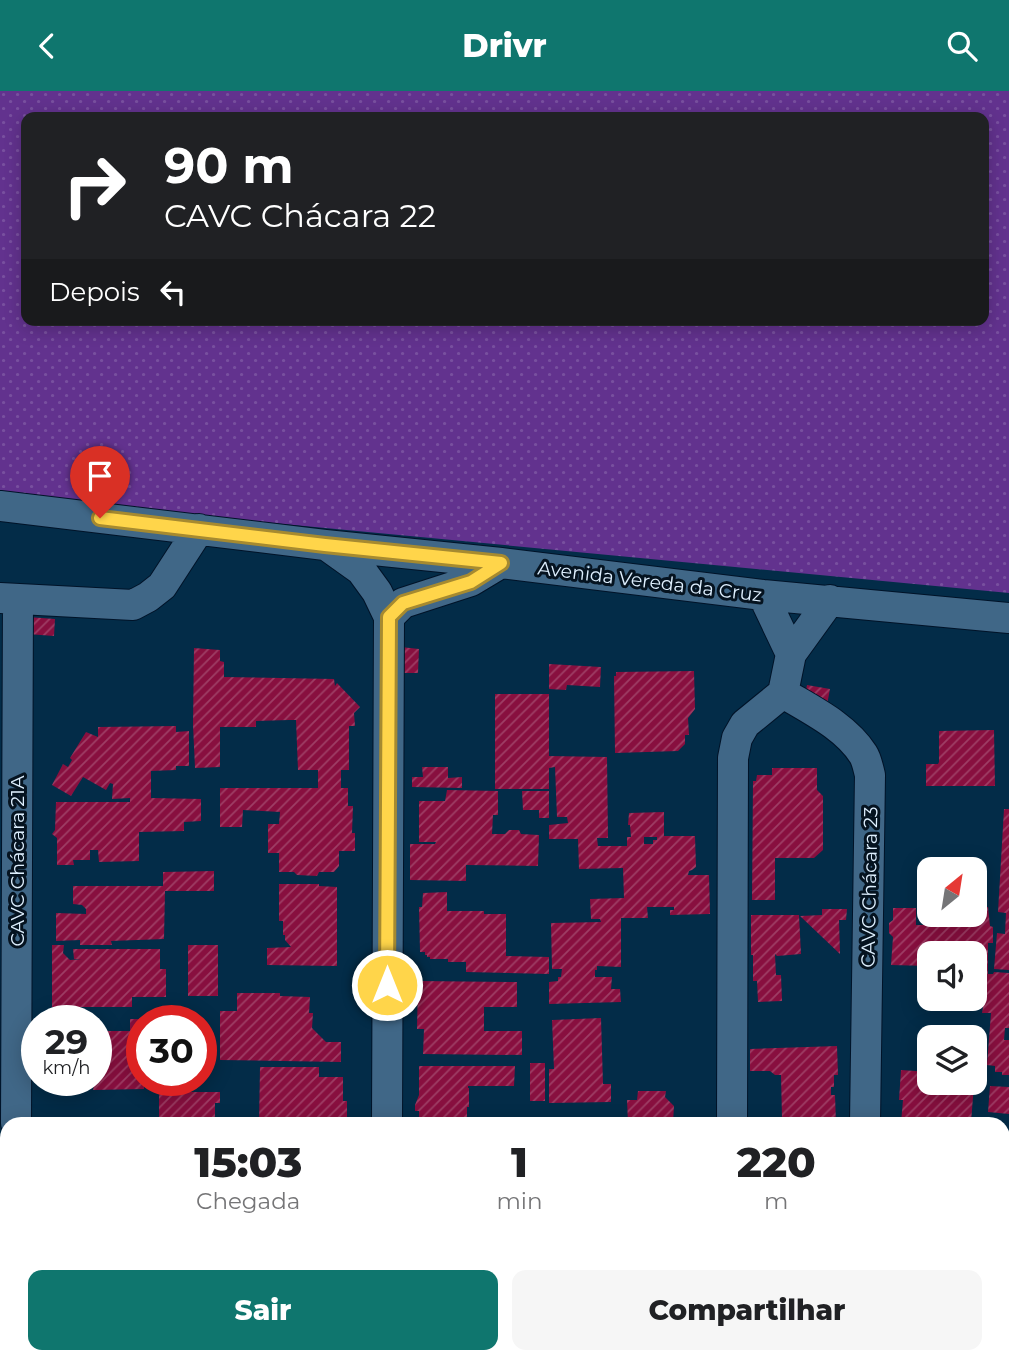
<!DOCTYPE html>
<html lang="pt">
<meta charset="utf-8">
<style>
:root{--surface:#fff;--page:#f6f6f6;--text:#202124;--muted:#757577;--accent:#0f766e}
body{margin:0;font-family:Montserrat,sans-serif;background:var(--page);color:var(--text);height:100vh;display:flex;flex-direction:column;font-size:26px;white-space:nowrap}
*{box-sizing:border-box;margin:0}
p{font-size:23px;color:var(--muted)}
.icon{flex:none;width:38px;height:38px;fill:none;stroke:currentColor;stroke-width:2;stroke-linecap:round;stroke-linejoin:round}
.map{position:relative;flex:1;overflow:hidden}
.drawer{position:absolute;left:0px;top:1026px;width:1010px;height:247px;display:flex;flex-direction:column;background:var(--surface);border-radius:21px 21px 0 0;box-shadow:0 4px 18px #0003}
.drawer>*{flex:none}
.guide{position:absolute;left:21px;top:21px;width:968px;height:214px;border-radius:14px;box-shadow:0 4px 18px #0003;background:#202124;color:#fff;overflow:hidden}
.needle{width:46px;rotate:30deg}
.buttons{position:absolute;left:917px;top:766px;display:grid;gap:14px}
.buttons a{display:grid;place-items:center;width:70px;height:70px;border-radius:14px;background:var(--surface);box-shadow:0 4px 18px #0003;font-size:35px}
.speed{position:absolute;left:21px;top:914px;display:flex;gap:14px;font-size:35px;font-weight:700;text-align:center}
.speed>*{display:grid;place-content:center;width:91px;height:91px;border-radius:50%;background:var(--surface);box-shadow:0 4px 18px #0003;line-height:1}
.speed small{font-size:18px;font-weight:400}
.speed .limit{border:10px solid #d22;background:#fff;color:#111}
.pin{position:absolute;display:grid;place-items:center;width:60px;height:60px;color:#fff;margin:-72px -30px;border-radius:50% 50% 50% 0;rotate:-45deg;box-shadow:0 0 7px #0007}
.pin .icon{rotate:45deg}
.me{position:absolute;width:77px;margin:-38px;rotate:0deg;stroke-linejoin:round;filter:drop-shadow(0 0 5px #0008)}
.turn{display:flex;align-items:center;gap:24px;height:147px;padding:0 28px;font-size:32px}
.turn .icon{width:91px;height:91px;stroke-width:2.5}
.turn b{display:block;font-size:49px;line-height:60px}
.then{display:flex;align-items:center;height:66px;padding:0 28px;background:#0003;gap:14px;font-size:26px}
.eta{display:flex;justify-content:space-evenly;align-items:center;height:119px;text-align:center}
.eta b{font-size:42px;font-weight:800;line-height:49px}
.action{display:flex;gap:14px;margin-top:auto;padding:14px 28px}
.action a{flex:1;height:80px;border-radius:14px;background:var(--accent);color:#fff;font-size:28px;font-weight:800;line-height:80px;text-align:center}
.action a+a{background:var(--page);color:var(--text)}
header{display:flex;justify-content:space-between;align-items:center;height:91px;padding:0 28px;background:var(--accent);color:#fff;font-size:32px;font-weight:800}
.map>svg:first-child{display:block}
</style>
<header><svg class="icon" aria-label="back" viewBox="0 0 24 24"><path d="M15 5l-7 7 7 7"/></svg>Drivr<svg class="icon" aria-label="search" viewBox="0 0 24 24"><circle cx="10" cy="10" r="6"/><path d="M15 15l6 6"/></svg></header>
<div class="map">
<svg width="1009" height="1271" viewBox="0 0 1009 1271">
<defs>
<pattern id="grass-dots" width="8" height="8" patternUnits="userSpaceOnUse" patternTransform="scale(1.75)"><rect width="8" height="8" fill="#62328e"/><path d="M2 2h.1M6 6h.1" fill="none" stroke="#78509f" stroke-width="1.8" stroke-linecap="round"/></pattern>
<pattern id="building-hatch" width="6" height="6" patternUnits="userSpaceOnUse" patternTransform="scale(1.75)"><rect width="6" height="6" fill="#880f3f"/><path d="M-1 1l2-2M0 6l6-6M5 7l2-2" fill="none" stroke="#9e3e65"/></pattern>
</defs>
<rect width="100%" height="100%" fill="#032c48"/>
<path fill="url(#grass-dots)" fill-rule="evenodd" d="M0,0H1009V502L114,417L0,402ZM26,26H984V229H26Z"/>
<path fill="url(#building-hatch)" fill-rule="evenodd" d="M28,526L55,528L54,545L27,543Z
M401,556L419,558L418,582H393Z
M194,557L220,559V570L224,571V586L334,588L335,595L337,592L360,616L354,622L355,635H349V679H341V697H348V715H353L352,742H355V760H339V775L334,781H319L317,785L297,784L294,781H279V762H268V733H279L280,721L243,719L242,736H220V697H318V679H298L296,629H289L256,630V636H220V676L195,677L193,634Z
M549,573L601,576L600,596L567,594L566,599L549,598Z
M694,580L695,618L688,627L689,644H685V653L678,660L615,662L614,585H616V581Z
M807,594L830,598L827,614L806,599Z
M495,603H549V665L607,666L608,747H597L598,755H627V746H631L630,734H628L629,722L664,721V745H695L696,776L692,779L689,780L688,784H709L710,823L670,824V819H674V816H647L648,827H621V876L597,875V879H595V886H612L611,898H620L621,911L549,913V891L558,890V886H561L562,878H552L551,832L601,831L600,828H591L590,808L624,807L623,777L579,778L578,748H549V734L568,732L567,726H557L555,676L549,677V698H495ZM644,746H657V749H653V753H644Z
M176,635V641L189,640V675H176V679L151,680V707L201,708V730L184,731V740L139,741V770L99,771L98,759H90V769H73L74,774H57V747L52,743L55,739L56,711H130V707L112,708L113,693L110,692L106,699L83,686L71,705L52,694L63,673L68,676L72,669L70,667L86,641L98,646V636Z
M994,639L995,695H926V673H938L939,671V640Z
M422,676H448V687L462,686V697L412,696V686H423Z
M772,677H817V699L823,705V759L814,767H775V809H752L753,690H756L757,684H772Z
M447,699L498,700V724H493L492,743H505L509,739H519L521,743L539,744L538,775L466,774V790L410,789V753H435L436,751H419V710H445Z
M522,700H549V727H539V719H523Z
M1004,718H1009V879L994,878L997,842L1005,843L1006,822L998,821Z
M214,780V800H165L164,848L111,850L112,854H80V849L56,850V822L86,823V818L82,814L73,813V795H163V781Z
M279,793H319V795L337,796V875L267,874V857L291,856L285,849V844H283V830H279Z
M447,801V820H484V823H506V865L549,866V883L466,881V871H448V868H430V866H427V864H425V861H420L419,816H422L423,802Z
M927,803H929V824H927Z
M975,816H988L990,835L993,836V852H988V883H993L994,881L1009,882V937H1005L1004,949H1009V984H1002V981H995V975L987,974L991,922H982L983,916L960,915V908H975V863H929V875L891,874L893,846L889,842V832L893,829V817H916V834H929L928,824H975Z
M822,818H847L846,829H839L840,863L800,825L822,824Z
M751,824H799L801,863L777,865L775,863L776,884H781L782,910L758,911L757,890H753V864H751Z
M52,854H64L63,862L70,869L82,868H74L73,858H160V878H166V906H132V916H52Z
M188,854H218V905H188Z
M418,890L517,891V916H484V940H522V964L423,963L424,938H417Z
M237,902H280V905L310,906L309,922H313L312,937L326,951H341V971L220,969V920H237Z
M601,927L603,993H611V1011L549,1012V978H554L552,929Z
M130,928H142V947H139V956H142V989H144V998L93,999L94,994H86V998H43V989H96V940H130Z
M837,955L838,984H834V996H831V1004H835L836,1032H774V1028L782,1027L781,984H775L770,980H750V958Z
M530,972H545V1010H530Z
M419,975H515L514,995H468V997H469V1016H467V1032H419V1020H415V1014L419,1004Z
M260,976H319V986H343V1010H347V1032H259Z
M901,979L929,981V992L974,993L971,1032H901L903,1009H899Z
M990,995L1009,996V1023L988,1021Z
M638,1000H666L665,1006L674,1015L673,1032H628L627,1009H637Z
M159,1001H220V1012H215V1032H159Z
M220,1030H247V1032H220Z
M1003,1040L1009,1041V1122L1003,1121Z
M74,1265H129V1271H74Z
M188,1265H358V1271H188Z
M421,1265L477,1266L478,1271H421Z
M488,1265H542V1271H488Z
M591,1265H711V1271H591Z
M808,1265H840V1271H814Z
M890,1265H938V1271H890Z"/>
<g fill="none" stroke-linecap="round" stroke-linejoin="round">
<g stroke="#001328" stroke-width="32">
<path id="minor" d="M0,415L325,454L501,472L763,504L1009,527
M326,454L361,479L377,501L389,526L387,1032
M763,504L791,563
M0,507L133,514L148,506L162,495L199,438
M389,526L403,512L471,490L501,472
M783,602C811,619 845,635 863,663C867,669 868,677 870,684L865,1032
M16,1032L18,508
M732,1032L733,667L737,647L745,633L783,602L791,563L830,509
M16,1271V1265
M385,1271V1265
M729,1271V1265
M861,1271L862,1265"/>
</g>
<use href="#minor" stroke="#406787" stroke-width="30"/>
</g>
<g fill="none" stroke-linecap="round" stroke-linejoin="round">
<g stroke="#a68a30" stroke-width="18">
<path id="route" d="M100,427L325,454L501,472L471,491L403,512L389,526L387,894"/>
</g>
<use href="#route" stroke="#ffd54a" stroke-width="12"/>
</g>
<g text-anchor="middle" stroke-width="6" stroke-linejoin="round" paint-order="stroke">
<g font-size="19" fill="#deeffe" stroke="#051320">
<text transform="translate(650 490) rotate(7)" y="7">Avenida Vereda da Cruz</text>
<text transform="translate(17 770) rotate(-90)" y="7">CAVC Chácara 21A</text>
<text transform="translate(869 796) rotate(-89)" y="7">CAVC Chácara 23</text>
</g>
</g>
</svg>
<div class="buttons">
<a><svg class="needle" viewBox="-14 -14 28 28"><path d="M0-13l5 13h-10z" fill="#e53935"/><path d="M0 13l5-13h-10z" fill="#757577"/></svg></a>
<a><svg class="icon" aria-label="sound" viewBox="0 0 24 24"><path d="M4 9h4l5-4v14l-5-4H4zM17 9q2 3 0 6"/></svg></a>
<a><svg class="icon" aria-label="layers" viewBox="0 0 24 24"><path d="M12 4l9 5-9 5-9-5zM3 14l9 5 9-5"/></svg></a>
</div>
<div class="speed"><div>29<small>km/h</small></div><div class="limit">30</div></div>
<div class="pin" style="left:100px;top:427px;background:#d93025"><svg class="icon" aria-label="arrive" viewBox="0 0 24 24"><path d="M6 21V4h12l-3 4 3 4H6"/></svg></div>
<svg class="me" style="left:387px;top:894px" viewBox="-20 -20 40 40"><circle r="17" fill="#ffd54a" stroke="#fff" stroke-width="3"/><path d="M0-11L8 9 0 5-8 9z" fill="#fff"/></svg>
<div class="guide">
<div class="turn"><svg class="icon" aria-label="right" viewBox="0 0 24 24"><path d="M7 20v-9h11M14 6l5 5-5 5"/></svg><div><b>90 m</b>CAVC Chácara 22</div></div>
<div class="then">Depois<svg class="icon" aria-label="left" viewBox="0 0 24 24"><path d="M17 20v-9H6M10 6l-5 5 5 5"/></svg></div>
</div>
<section class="drawer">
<div class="eta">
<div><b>15:03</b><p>Chegada</p></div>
<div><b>1</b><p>min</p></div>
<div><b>220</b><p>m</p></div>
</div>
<div class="action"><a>Sair</a><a>Compartilhar</a></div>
</section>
</div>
